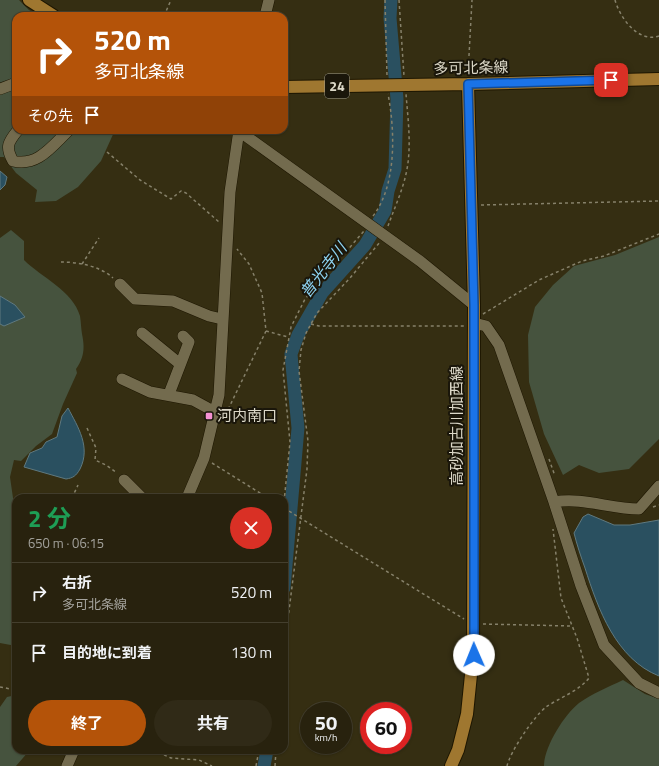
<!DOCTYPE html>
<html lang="ja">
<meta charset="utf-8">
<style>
:root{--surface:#28220e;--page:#302a17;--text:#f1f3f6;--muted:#a5a49e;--line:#443f2e;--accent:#b45309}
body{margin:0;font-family:"Titillium Web","Noto Sans JP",sans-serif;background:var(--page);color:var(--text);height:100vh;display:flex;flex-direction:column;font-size:15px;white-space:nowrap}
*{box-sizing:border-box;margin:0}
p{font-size:13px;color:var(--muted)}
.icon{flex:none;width:22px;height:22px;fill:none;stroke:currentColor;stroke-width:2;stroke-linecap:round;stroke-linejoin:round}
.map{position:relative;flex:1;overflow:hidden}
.drawer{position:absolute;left:12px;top:494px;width:276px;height:260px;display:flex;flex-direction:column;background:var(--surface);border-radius:12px;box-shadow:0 1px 3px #0004,0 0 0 1px var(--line)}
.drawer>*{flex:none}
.top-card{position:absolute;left:12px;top:12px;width:276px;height:122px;border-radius:12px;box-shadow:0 1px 3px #0004,0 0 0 1px var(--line);background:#b45309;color:#fff;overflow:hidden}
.speed{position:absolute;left:300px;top:702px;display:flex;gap:8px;font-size:20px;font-weight:700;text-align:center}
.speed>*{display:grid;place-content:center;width:52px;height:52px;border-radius:50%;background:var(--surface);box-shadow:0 1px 3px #0004,0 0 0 1px var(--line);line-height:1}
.speed small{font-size:10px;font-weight:400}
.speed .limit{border:6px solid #d22;background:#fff;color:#111}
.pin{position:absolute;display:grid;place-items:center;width:34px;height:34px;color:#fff;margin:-17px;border-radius:8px;box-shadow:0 2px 6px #0006}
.me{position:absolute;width:44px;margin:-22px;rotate:359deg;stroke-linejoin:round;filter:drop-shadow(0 0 3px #0008)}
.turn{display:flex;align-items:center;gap:14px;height:84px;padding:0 16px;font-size:18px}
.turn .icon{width:52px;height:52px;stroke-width:2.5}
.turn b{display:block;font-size:28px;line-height:34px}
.then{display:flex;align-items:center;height:38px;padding:0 16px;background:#0003;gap:8px;font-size:15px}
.round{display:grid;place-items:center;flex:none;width:42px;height:42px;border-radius:21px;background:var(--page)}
.headline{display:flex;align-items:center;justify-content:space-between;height:68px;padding:0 16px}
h1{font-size:24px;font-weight:700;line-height:30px;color:#1e9e55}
.button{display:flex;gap:8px;margin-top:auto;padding:8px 16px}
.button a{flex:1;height:46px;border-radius:24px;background:var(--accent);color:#fff;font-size:16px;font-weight:700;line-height:46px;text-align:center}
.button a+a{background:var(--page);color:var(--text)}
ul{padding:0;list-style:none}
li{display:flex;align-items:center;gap:12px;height:60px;padding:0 16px;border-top:1px solid var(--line)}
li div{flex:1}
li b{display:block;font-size:15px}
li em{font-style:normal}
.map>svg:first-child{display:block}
</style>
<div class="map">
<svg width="659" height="766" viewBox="0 0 659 766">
<rect width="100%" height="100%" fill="#352e12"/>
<path fill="#46533e" d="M0,0H19L29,10L40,16H16V130H115L101,161L78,187L56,201L35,202L37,190L16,173L4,157H0Z
M11,230L24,241V260C41,277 73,291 80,316C81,322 81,328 82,334C85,348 84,358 76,369L77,373L63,404L52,434L36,446L21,461L14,460L10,477L16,519V646L0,643V238Z
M659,237V439L629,469L599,473L579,465L563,475L544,434L529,382L528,335L535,307L553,285L574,266L615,255Z
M623,680L645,694L659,699V766H544C544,747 564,715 579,703C592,694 608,687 623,680Z
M16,695V750L29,751L16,766H0V707L7,697Z"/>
<path fill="#2a5060" stroke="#5f797f" d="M0,171L7,177L5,185L0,190Z
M0,296L15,305L25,317L4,326L0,324Z
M68,408C78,427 91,447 80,469C76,476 73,478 66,479L24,467L30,453L42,448L46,442L57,437L62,416Z
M588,514L614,525H630L659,520V676C616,659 598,609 585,568C581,557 577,545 574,533L583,517Z"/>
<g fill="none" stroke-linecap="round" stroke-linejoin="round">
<path stroke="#2a5060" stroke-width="13" d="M284,588L298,428L291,354L298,335L322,293L365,245L385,211L388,191L395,169L397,99L390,18L391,0
M264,766L267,750"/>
<g stroke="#1d1600" stroke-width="12">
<path id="minor" d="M265,16L269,0
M0,89L16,83
M18,130C8,142 5,147 13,161C38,167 52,146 69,130
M239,131L420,261L474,305
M120,284L135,299L173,301L209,316L222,319
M474,323L486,326L499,345L554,502L581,586L604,645L639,683L659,693
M142,333L180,364
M122,379L150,392L193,400L215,412
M169,394L189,342L183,336
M124,480L142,498
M187,498L204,458L219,395L230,192L239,130
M554,502C583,497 610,509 639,509L659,486
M67,766L74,750"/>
</g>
<g stroke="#1d1600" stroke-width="14">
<path id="major" d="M29,0L54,16
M284,87L468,84L659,79
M451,766L458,750L467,714L473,655L474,305L468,84"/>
</g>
<path stroke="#86816a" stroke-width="1.5" stroke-dasharray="3 3" stroke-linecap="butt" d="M385,0L387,76
M399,0L404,76
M615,0C620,18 638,43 659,36
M164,16L171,0
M468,74L472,0
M107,152L140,180L171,199L181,191L186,193L219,222
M481,205L659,201
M373,216C397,185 395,130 388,94
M388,226C394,209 402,192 406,174C412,148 408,120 406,94
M61,262C78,262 100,266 113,278
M82,264L99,238
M483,314L539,280L582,261L604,256L659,234
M311,324L319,326H464
M266,331L288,337
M223,420L266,331L262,293L249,264L237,249
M87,428L96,448L95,460L106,465L117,473
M549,459L555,476
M212,463L268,498
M72,498L78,485
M284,502L290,442L283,370L291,327L305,299L364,231
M653,507L659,505
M284,508L464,619
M483,624L571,626
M284,679L287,626L307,469L308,441L299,371L301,350L306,333L317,313L350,278L380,242
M0,687L16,690
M153,750L171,758L199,760L212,766
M256,766L259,750
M275,766L276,750
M507,766C510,752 534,716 546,707C559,698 579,691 589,678L577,638L561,598L553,529"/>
<use href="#minor" stroke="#736b4e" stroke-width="11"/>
<use href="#major" stroke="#9f7730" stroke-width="12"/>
</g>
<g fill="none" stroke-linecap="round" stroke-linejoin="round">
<g stroke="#114b97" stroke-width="10">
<path id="route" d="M474,655V305L468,84L611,80"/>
</g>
<use href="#route" stroke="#1a73e8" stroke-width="7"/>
</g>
<rect fill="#f591d2" stroke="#1a160a" stroke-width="1.5" x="205" y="412" width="8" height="8" rx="2"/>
<g text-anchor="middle" stroke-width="4" stroke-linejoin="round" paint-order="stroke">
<rect fill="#1a160a" stroke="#a29e8f" stroke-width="1" x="325" y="74" width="24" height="24" rx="3"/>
<g font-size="14" font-weight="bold" fill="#dcd8c8">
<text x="337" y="91">24</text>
</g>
<g font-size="15" fill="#dcd8c8" stroke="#1a160a">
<text transform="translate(471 68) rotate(-1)" y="5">多可北条線</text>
<text transform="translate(457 426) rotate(-90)" y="5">高砂加古川加西線</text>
</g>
<g font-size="15" fill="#dcd8c8" stroke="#1a160a" text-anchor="start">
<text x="217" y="421">河内南口</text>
</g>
<g font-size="16" font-style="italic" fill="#8dd2f0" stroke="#1a160a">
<text transform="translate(323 270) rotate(-52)" y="6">普光寺川</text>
</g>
</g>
</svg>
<div class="speed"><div>50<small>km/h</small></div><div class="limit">60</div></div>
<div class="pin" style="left:611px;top:80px;background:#d93025"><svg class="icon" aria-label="arrive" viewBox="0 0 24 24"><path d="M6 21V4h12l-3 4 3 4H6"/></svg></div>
<svg class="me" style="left:474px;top:655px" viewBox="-20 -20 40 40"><circle r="19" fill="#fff"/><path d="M0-13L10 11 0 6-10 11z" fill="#1a73e8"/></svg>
<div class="top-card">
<div class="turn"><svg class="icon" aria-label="right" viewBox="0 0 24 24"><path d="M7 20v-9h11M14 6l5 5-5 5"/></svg><div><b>520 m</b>多可北条線</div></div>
<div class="then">その先<svg class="icon" aria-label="arrive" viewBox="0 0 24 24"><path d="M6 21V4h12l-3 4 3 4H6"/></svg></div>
</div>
<section class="drawer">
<div class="headline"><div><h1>2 分</h1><p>650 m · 06:15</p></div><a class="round" style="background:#d93025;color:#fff"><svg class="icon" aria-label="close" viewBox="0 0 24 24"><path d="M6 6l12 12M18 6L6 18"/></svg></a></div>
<ul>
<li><svg class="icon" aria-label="right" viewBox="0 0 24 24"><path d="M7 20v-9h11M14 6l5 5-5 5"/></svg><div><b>右折</b><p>多可北条線</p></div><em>520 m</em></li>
<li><svg class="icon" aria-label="arrive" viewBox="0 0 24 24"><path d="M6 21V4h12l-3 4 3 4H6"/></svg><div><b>目的地に到着</b></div><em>130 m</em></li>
</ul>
<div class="button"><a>終了</a><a>共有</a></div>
</section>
</div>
